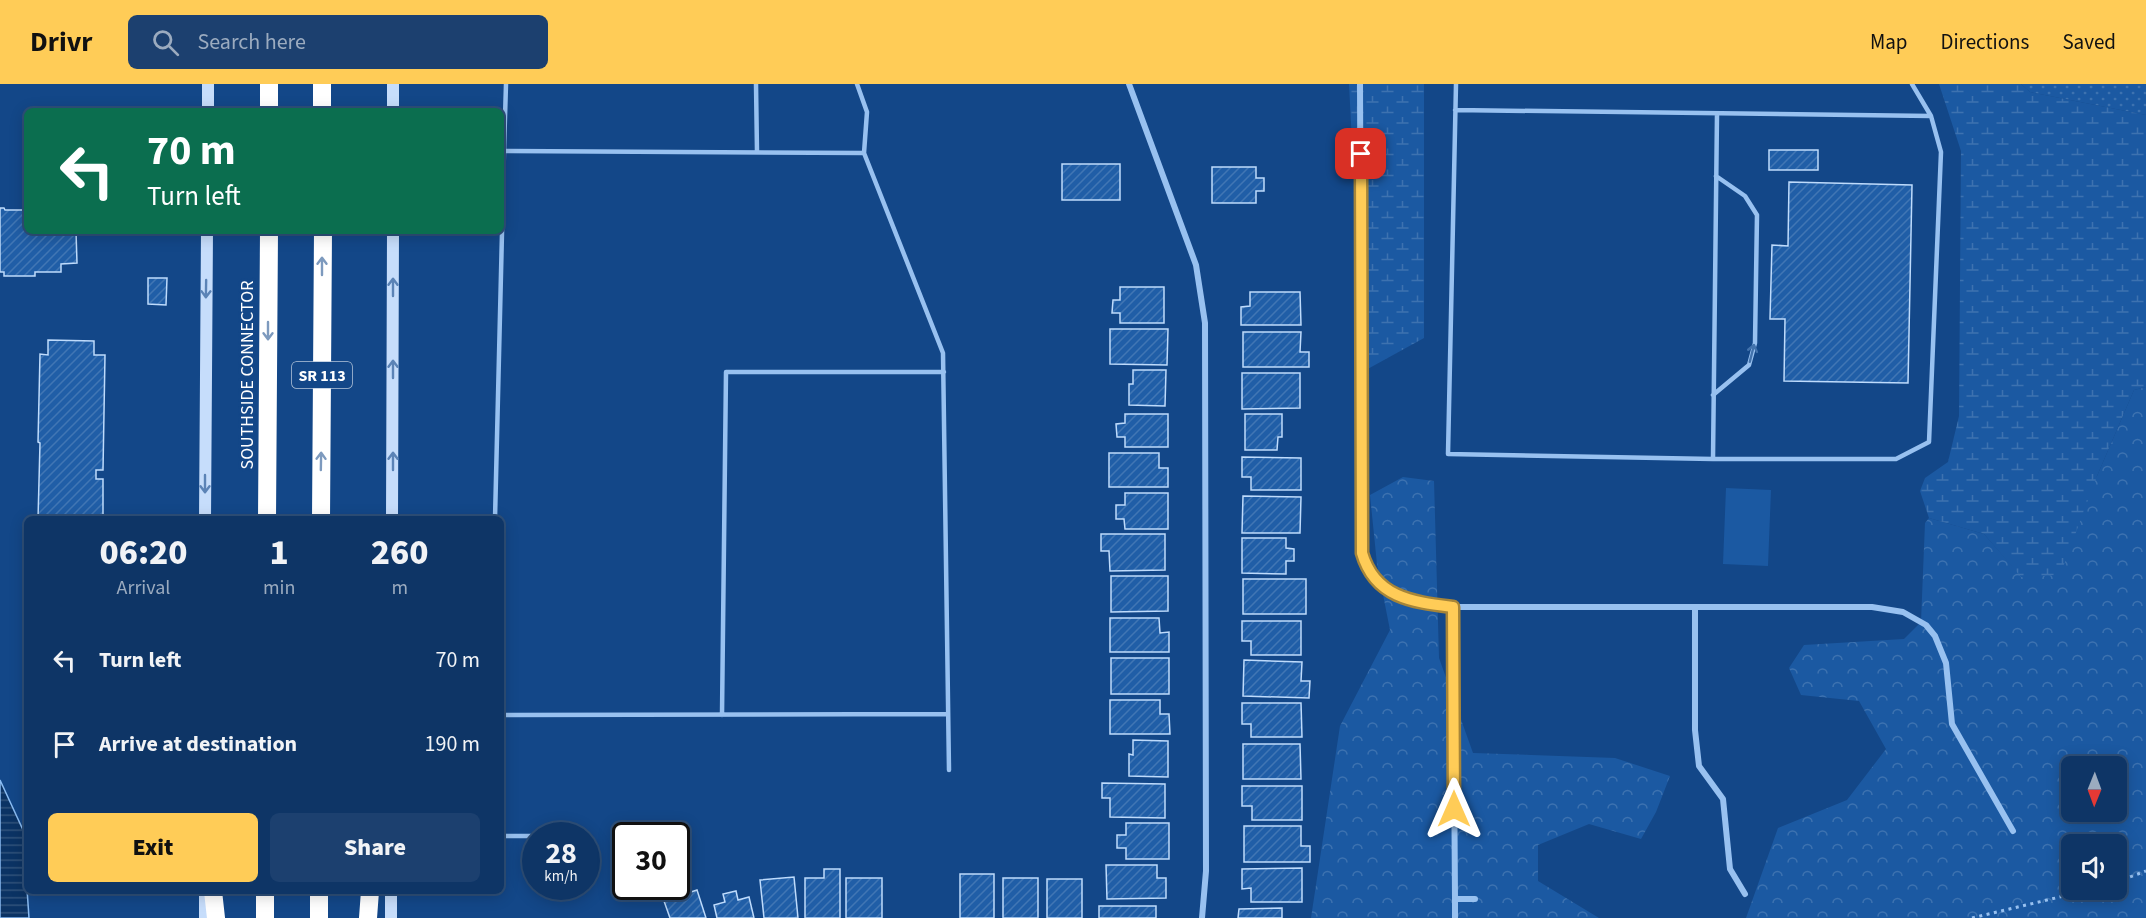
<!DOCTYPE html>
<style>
:root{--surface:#0e3566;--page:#1c406f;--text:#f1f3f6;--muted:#9babbf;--line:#2e507a;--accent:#ffcc57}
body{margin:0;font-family:"Source Sans 3",sans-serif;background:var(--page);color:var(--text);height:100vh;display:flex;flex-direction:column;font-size:22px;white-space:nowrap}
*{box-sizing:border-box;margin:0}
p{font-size:20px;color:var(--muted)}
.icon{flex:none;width:33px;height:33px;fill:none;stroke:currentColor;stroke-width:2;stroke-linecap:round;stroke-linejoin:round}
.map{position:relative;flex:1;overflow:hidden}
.details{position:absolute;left:24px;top:432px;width:480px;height:378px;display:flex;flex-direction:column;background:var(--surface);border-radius:9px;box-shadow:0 3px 15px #0003,0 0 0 2px var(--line)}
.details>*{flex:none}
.banner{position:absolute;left:24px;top:24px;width:480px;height:126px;border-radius:9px;box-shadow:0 3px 15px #0003,0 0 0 2px var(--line);background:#0b6e4f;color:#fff;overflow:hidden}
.needle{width:39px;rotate:181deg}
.controls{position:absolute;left:2061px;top:672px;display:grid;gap:12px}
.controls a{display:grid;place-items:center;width:66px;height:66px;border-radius:9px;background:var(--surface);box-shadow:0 3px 15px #0003,0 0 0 2px var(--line);font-size:30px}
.speed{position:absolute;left:522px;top:738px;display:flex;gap:12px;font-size:30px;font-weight:700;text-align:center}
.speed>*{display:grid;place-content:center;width:78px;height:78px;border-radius:50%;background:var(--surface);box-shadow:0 3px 15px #0003,0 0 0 2px var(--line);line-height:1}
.speed small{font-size:15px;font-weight:400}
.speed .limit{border:3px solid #111;border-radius:9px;background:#fff;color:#111}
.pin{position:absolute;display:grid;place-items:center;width:51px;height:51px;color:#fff;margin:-26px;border-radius:12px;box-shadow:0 3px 9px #0006}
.me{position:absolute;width:66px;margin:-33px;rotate:0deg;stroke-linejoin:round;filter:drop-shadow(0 0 4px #0008)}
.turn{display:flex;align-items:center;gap:21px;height:126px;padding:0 24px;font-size:27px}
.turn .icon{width:78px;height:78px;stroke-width:2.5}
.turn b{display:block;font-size:42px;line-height:51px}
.eta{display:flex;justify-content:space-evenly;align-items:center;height:102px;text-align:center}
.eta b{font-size:36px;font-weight:800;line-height:42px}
.button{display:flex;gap:12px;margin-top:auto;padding:12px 24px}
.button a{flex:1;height:69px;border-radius:9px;background:var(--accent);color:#111;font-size:24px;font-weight:800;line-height:69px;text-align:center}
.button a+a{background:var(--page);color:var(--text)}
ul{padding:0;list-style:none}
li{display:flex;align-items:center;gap:18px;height:84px;padding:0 24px}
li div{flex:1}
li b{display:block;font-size:22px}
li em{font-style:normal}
header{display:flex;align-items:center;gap:36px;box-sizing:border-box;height:84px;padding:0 30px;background:var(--accent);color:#111}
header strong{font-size:28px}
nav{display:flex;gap:33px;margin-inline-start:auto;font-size:21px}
.search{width:420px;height:54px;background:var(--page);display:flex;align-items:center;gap:15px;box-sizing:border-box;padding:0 21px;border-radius:9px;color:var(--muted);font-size:22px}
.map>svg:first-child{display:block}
</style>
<header>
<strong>Drivr</strong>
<div class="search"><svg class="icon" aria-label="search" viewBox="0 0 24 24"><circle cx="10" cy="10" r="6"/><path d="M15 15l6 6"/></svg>Search here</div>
<nav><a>Map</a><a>Directions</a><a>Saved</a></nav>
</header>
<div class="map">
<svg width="2146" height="834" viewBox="0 0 2146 834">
<defs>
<pattern id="grass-dots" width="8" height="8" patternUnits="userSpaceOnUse" patternTransform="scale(1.5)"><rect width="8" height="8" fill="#1b59a2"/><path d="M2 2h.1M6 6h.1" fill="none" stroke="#3d72b0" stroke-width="1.8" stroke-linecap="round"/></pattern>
<pattern id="forest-crowns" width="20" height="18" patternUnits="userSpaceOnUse" patternTransform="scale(1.5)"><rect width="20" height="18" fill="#1b59a2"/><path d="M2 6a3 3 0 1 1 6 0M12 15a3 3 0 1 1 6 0" fill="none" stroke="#3d72b0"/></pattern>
<pattern id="wetland-marsh" width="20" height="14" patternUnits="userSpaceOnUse" patternTransform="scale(1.5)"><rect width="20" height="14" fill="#1b59a2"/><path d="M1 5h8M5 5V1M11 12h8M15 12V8" fill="none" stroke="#3d72b0"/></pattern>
<pattern id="water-rules" width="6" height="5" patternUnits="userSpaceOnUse" patternTransform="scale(1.5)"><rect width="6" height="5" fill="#0b3364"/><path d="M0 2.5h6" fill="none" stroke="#30527b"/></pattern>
<pattern id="building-hatch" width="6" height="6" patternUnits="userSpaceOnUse" patternTransform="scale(1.5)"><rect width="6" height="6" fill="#205ea7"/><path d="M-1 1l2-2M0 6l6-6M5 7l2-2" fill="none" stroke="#4176b4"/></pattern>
</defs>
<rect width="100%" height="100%" fill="#134788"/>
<path fill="url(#grass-dots)" d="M2021,0H2146V31L2030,8Z"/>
<path fill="url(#forest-crowns)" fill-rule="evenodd" d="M2146,303V834H1746L1778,744L1847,716L1886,665L1859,617L1801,611L1789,584L1804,561L1904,555L1921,538L1925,439L1929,434L1984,450L2021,492L2097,392L2134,306ZM2072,682H2116V728H2072ZM2072,760H2116V806H2072Z
M1403,393L1434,397L1439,574L1473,669L1615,674L1670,692L1656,728L1641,755L1589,740L1538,761V797L1599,834H1311L1340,642L1390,546L1377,480L1370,411Z"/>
<path fill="url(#wetland-marsh)" d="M1349,0H1424V254L1364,287Z
M1939,0H2021L2030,8L2146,31V303L2134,306L2097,392L2060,491L2021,493L1984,450L1929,434L1920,407L1925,394L1948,378L1959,332L1961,67Z"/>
<path fill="#1b59a2" d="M1726,404L1771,406L1768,482L1723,480Z"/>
<path fill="url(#water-rules)" stroke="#8abcf3" stroke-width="1.5" d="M0,696L23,746L29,834H0Z"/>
<path fill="url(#building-hatch)" stroke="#bedbfc" stroke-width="1.5" d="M1769,66H1818V86H1769Z
M1062,80H1120V116H1062Z
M1212,83H1256V94H1264V107H1256V119H1212Z
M1789,98L1912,101L1908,299L1784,297L1785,235H1770L1772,161L1788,162Z
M0,124H4L5,126H27V147H76L77,179L61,180V188H35V192H4V188H0Z
M148,194H167L166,221L148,220Z
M1120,203H1164V239H1120V229H1112L1113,216H1120Z
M1250,208H1300L1301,241H1241V223L1250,222Z
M1110,245H1168L1167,281L1110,280Z
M1243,248H1301L1300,268H1309V283H1243Z
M48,256L94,257V271H105L103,386H96V395H103V435H38L40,359L38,358L40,270L48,271Z
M1133,286H1166L1165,322L1129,321V300H1133Z
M1242,289H1300V324L1242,325Z
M1125,330H1168V363H1125V353H1117L1116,340L1125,339Z
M1245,330H1282V353H1278L1277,366H1245Z
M1109,369H1159V384H1168V403H1109Z
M1242,373L1301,374V406H1251V393H1242Z
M1125,409H1168V445H1125L1124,435H1116V421H1125Z
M1243,412L1301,413L1300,449H1242Z
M1101,450H1165V486L1110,487L1109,467H1101Z
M1242,454H1286V464L1294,465V477H1286V490L1242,489Z
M1111,492H1168V527L1111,528Z
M1243,495H1306V530H1243Z
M1110,534H1159L1160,549L1169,548V568H1110Z
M1242,537H1301V571H1251V557H1242Z
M1111,574H1169V610H1111Z
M1244,576L1302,578L1301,597H1310L1309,614L1243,612Z
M1110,616H1160V630H1169L1170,650H1110Z
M1242,619H1301L1302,653H1251V640H1242Z
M1133,656L1168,657V693L1129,692V670L1133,671Z
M1243,660H1300L1301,695H1243Z
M1102,699L1165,700V734L1110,733V714H1102Z
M1242,702H1302V736H1252V722H1242Z
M1126,739H1169V775H1126V764H1117V751H1126Z
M1244,742H1301V762H1310V778H1244Z
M1106,781H1157V794H1166V814L1107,815Z
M1302,784V818H1251V804L1242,805V785Z
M824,785H840V834H805V794H824Z
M960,790H994V834H960Z
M794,793L798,834H764L760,796Z
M846,794H882V834H846Z
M1003,794H1038V834H1003Z
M1047,795H1082V834H1047Z
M697,806L706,834H670L664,817Z
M736,807L738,816L749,813L754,834H717L714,821L725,818L723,810Z
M1099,822H1156V834H1099Z
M1282,824V834H1238L1239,825Z"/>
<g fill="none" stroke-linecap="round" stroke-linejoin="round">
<path stroke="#98c1f0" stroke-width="3" stroke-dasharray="3 4.5" stroke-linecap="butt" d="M2116,798L2146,787
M1972,834L2089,806"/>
<path stroke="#98c1f0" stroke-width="4.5" d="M506,0L504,67L864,69L943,269L949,686
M756,0L757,68
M857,0L867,28L864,69
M1456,0L1448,370L1713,375L1717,30
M1455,26L1931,32
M1713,311L1749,281L1755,259L1757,131L1745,112L1716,92
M1713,375H1896L1929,358L1941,68L1931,32L1912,0
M495,435L504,67
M501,631L948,630
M722,631L726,288H944
M501,752H536"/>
<path stroke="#98c1f0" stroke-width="6" d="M1129,0L1196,181L1205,239L1206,787L1202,834
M1360,0L1362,469C1375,514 1413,518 1453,523H1872L1903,528L1926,541L1935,552L1946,579L1952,640L2013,747
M1453,523L1455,815H1475
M1695,523V646L1699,682L1723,715L1730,785L1745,810
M1455,815V834"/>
<path stroke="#c6ddfb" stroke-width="12" d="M393,0V27
M208,27V0
M205,435L207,147
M392,435L393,147
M205,834V807
M391,834V807"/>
<path stroke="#fff" stroke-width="18" d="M322,0V27
M269,27V0
M267,435L269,147
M321,435L323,147
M213,807L216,834
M265,834V807
M319,834V807
M368,834L370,807"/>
</g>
<defs><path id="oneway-shaft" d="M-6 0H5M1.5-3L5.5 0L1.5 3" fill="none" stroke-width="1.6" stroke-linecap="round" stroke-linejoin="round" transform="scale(1.5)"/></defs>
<g stroke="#7d9abe">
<use href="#oneway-shaft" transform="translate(322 182) rotate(-90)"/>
<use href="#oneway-shaft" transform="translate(268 247) rotate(90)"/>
<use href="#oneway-shaft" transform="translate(321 377) rotate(-89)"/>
</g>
<g stroke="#5b83b6">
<use href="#oneway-shaft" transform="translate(393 203) rotate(-90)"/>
<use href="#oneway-shaft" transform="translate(206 205) rotate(91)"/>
<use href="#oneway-shaft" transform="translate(393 285) rotate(-90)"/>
<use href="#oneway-shaft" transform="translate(393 377) rotate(-90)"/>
<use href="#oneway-shaft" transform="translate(205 400) rotate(90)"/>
</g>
<use stroke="#4272ac" href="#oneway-shaft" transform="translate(1752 269) rotate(-76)"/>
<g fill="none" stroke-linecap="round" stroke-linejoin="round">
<g stroke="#a68539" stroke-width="15">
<path id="route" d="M1361,70L1362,469C1375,514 1413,518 1453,523L1454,725"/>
</g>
<use href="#route" stroke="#ffcc57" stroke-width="10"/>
</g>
<g text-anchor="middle" stroke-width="6" stroke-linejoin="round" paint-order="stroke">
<rect fill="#134788" stroke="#b8c8db" stroke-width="1.5" x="292" y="278" width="60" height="26" rx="4.5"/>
<g font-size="16" font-weight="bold" fill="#fff">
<text x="322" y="297">SR 113</text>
</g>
<g font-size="18" fill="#fff" stroke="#134788">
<text transform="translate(247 291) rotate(-90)" y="6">SOUTHSIDE CONNECTOR</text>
</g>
</g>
</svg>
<div class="controls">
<a><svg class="needle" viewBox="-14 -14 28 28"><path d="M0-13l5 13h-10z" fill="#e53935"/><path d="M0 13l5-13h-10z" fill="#9babbf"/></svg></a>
<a><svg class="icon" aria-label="sound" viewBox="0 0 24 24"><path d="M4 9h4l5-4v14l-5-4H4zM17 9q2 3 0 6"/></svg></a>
</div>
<div class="speed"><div>28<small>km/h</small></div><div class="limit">30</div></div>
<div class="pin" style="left:1361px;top:70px;background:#d93025"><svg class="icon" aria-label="arrive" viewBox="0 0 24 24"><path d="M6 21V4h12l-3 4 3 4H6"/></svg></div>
<svg class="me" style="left:1454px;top:725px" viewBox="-20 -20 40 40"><path d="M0-17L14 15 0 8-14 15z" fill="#ffcc57" stroke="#fff" stroke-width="4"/></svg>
<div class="banner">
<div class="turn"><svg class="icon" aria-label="left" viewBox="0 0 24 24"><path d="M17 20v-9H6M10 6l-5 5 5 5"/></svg><div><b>70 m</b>Turn left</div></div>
</div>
<section class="details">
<div class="eta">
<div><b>06:20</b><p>Arrival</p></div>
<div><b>1</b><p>min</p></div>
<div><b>260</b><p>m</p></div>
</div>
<ul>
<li><svg class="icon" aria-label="left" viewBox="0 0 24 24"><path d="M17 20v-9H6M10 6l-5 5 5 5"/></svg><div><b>Turn left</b></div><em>70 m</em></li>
<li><svg class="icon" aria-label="arrive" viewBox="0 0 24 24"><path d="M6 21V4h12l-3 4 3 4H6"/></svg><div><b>Arrive at destination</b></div><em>190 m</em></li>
</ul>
<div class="button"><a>Exit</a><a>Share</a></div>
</section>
</div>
